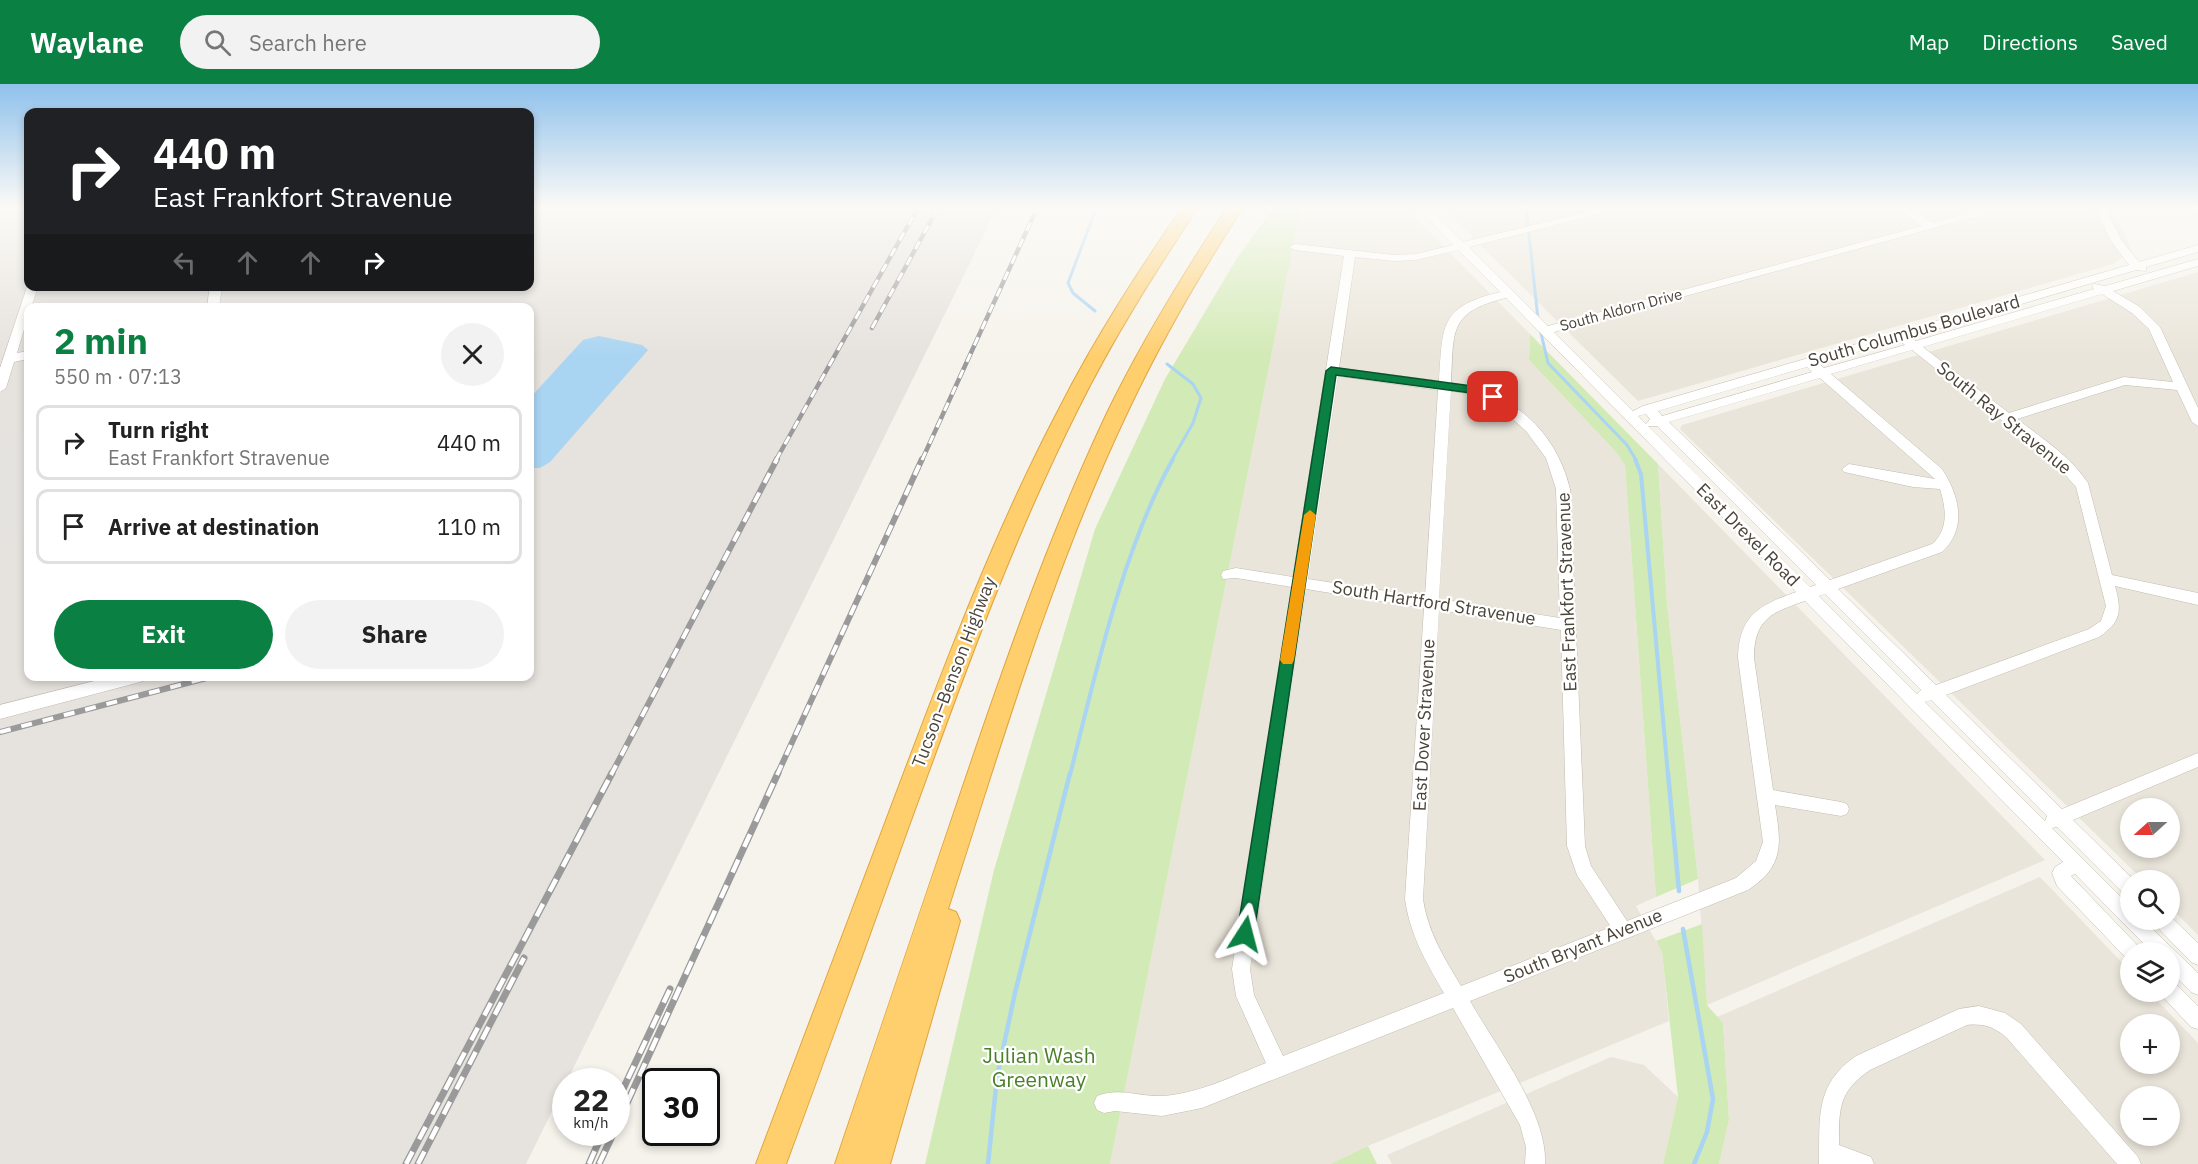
<!DOCTYPE html>
<meta charset="utf-8">
<style>
:root{--surface:#fff;--page:#f2f2f2;--text:#222;--muted:#767676;--line:#e0e0e0;--accent:#0b8043}
body{margin:0;font-family:"IBM Plex Sans",sans-serif;background:var(--page);color:var(--text);height:100vh;display:flex;flex-direction:column;font-size:22px;white-space:nowrap}
*{box-sizing:border-box;margin:0}
p{font-size:20px;color:var(--muted)}
.icon{flex:none;width:33px;height:33px;fill:none;stroke:currentColor;stroke-width:2;stroke-linecap:round;stroke-linejoin:round}
.map{position:relative;flex:1;overflow:hidden}
.drawer{position:absolute;left:24px;top:219px;width:510px;height:378px;display:flex;flex-direction:column;background:var(--surface);border-radius:12px;box-shadow:0 3px 9px #0003}
.drawer>*{flex:none}
.banner{position:absolute;left:24px;top:24px;width:510px;height:183px;border-radius:12px;box-shadow:0 3px 9px #0003;background:#202124;color:#fff;overflow:hidden}
.needle{width:39px;rotate:249deg}
.buttons{position:absolute;left:2120px;top:714px;display:grid;gap:12px}
.buttons a{display:grid;place-items:center;width:60px;height:60px;border-radius:50%;background:var(--surface);box-shadow:0 3px 9px #0003;font-size:30px}
.speed{position:absolute;left:552px;top:984px;display:flex;gap:12px;font-size:30px;font-weight:700;text-align:center}
.speed>*{display:grid;place-content:center;width:78px;height:78px;border-radius:50%;background:var(--surface);box-shadow:0 3px 9px #0003;line-height:1}
.speed small{font-size:15px;font-weight:400}
.speed .limit{border:3px solid #111;border-radius:9px;background:#fff;color:#111}
.pin{position:absolute;display:grid;place-items:center;width:51px;height:51px;color:#fff;margin:-26px;border-radius:12px;box-shadow:0 3px 9px #0006}
.me{position:absolute;width:66px;margin:-33px;rotate:9deg;stroke-linejoin:round;filter:drop-shadow(0 0 4px #0008)}
.turn{display:flex;align-items:center;gap:21px;height:126px;padding:0 30px;font-size:27px}
.turn .icon{width:78px;height:78px;stroke-width:2.5}
.turn b{display:block;font-size:42px;line-height:51px}
.lanes{display:flex;align-items:center;height:57px;padding:0 30px;background:#0003;justify-content:center;gap:30px;direction:ltr}
.lanes .off{opacity:.35}
.round{display:grid;place-items:center;flex:none;width:63px;height:63px;border-radius:32px;background:var(--page)}
.headline{display:flex;align-items:center;justify-content:space-between;height:102px;padding:0 30px}
h1{font-size:36px;font-weight:800;line-height:45px;color:var(--accent)}
.primary-button{display:flex;gap:12px;margin-top:auto;padding:12px 30px}
.primary-button a{flex:1;height:69px;border-radius:36px;background:var(--accent);color:#fff;font-size:24px;font-weight:800;line-height:69px;text-align:center}
.primary-button a+a{background:var(--page);color:var(--text)}
ul{padding:0;list-style:none}
li{display:flex;align-items:center;gap:18px;height:75px;margin:0 12px 9px;padding:0 18px;border:3px solid var(--line);border-radius:12px}
li div{flex:1}
li b{display:block;font-size:22px}
li em{font-style:normal}
header{display:flex;align-items:center;gap:36px;box-sizing:border-box;height:84px;padding:0 30px;background:var(--accent);color:#fff}
header strong{font-size:28px}
nav{display:flex;gap:33px;margin-inline-start:auto;font-size:21px}
.search{width:420px;height:54px;background:var(--page);display:flex;align-items:center;gap:15px;box-sizing:border-box;padding:0 21px;border-radius:33px;color:var(--muted);font-size:22px}
.map>svg:first-child{display:block}
</style>
<header>
<strong>Waylane</strong>
<div class="search"><svg class="icon" aria-label="search" viewBox="0 0 24 24"><circle cx="10" cy="10" r="6"/><path d="M15 15l6 6"/></svg>Search here</div>
<nav><a>Map</a><a>Directions</a><a>Saved</a></nav>
</header>
<div class="map">
<svg width="2198" height="1080" viewBox="0 0 2198 1080">
<rect width="100%" height="100%" fill="#f6f3ec"/>
<path fill="#eae5da" fill-rule="evenodd" d="M1301,122H1404L1530,250L1529,276L1616,368L1625,381L1656,813L1636,822L1662,868L1669,937L1368,1062L1330,1080H1110Z
M1441,122H2111L2132,166L2113,180L1638,317Z
M2198,188V851L2169,822V796H2143L1680,345L1682,341ZM2130,724H2169V764H2130Z
M1658,380L2045,776L1707,921L1698,795L1667,520Z
M2040,793L2130,887V908H2149L2198,959V1080H1719L1729,1036L1723,939L1717,933ZM2130,940H2169V980H2130ZM2130,1012H2169V1052H2130Z
M1611,973L1644,981L1678,1013L1663,1080H1392L1387,1071Z"/>
<path fill="#e6e2dd" fill-rule="evenodd" d="M0,122H28V202H530V122H998L526,1080H0ZM28,224H530V592H28Z"/>
<path fill="#d2eab5" d="M1275,122H1301L1110,1080H925L994,786L1095,445L1165,295L1237,174Z
M1530,250L1658,380L1667,520L1698,795L1656,813L1625,381L1616,368L1529,276Z
M1702,840L1707,921L1723,939L1729,1036L1719,1080H1663L1678,1013L1662,868L1656,857Z
M1368,1062L1377,1080H1330Z"/>
<path fill="#e5e3e0" d="M28,345V452L0,458V351Z"/>
<path fill="#a9d4f2" d="M599,252L642,261L648,266L550,378L540,384H530V314L583,256Z"/>
<g fill="none" stroke-linecap="round" stroke-linejoin="round">
<path stroke="#a9d4f2" stroke-width="3" d="M1526,122L1538,235
M1095,227L1073,209L1068,199L1097,122
M1540,245L1548,279L1627,361L1636,376
M1167,280L1193,300L1201,314L1193,339L1172,376"/>
<path stroke="#a9d4f2" stroke-width="4" d="M1635,375L1641,390L1668,691
M1070,691C1096,588 1122,467 1173,375"/>
<path stroke="#a9d4f2" stroke-width="4.5" d="M1668,689L1679,807
M1683,845L1713,1015L1707,1048L1694,1080
M988,1080L997,993L1015,909L1070,689"/>
<g stroke="#c2bbae" stroke-width="1">
<path id="minor" d="M1416,122H1427L1463,158L1611,122H1629L1469,163L1548,242L1922,142L1895,122H1907L1933,139L1997,122H2014L1554,248L1633,327L1643,322L2129,181L2111,157L2094,122H2104L2122,157L2139,178L2198,161V168L2146,183V187L2136,186L1910,253L1916,257L2094,205L2092,202L2094,200L2105,202L2198,175V182L2113,207L2140,223L2160,243L2198,324V342L2192,338L2177,306L2125,301L2017,335C2042,354 2070,372 2088,399L2112,491L2198,509V521L2115,502C2122,527 2121,538 2099,553L1946,611L2062,725L2198,669V683L2073,736L2134,796H2130V812L2124,810L2057,743L2052,744L2130,822V836H2143L2198,889V911L2191,908L2169,886V868H2152L2075,790L2071,792L2138,862L2141,868H2130V876L2126,874L2057,802L2052,789L2055,783L2063,778L1805,517C1772,528 1754,535 1754,574L1773,706L1841,718L1847,720L1849,725L1847,730L1841,732L1775,721C1781,759 1785,782 1748,806L1470,917C1495,961 1548,1030 1545,1080H1525L1526,1063L1520,1041L1453,924L1202,1024L1162,1032L1115,1027L1104,1029L1097,1026L1094,1019L1097,1012C1119,1003 1140,1013 1162,1012C1198,1010 1233,992 1266,979L1236,912L1232,885L1292,503L1236,494L1223,495L1221,491L1223,487L1236,484L1293,493L1344,172L1295,166L1289,163L1295,160L1394,171L1416,170L1453,161ZM1458,166L1500,208C1439,223 1443,241 1439,297L1339,284L1355,173L1394,177L1416,176ZM2102,210L2132,229L2149,245L2173,298L2124,293L2009,329L1923,263ZM1506,214L1796,508C1760,521 1739,531 1738,574L1763,758L1756,777L1736,794L1627,837L1591,782L1585,762L1570,405C1556,346 1511,307 1451,299C1454,247 1448,228 1506,214ZM1899,256L1905,261L1824,284L1818,279ZM1912,266L2051,375L2076,403L2106,522L2101,537L2089,545L1936,601L1838,505L1942,468C1968,444 1959,411 1942,385L1831,290ZM1807,283L1812,288L1662,332L1658,327ZM1338,292L1438,306L1425,513L1308,495ZM1820,294L1935,395L1849,380L1842,385L1844,388L1913,403L1940,405C1946,425 1949,445 1932,460L1830,496L1669,338ZM1451,307L1471,310L1498,322L1526,347L1546,374L1556,405L1560,534L1439,515ZM1646,330L1650,335L1646,340L1638,332ZM1648,342H1657L1816,501L1810,503ZM1306,505L1424,524L1405,815C1410,851 1426,878 1444,909L1283,972L1254,911L1250,885ZM1825,510L1921,606L1917,610L1819,512ZM1439,526L1561,546L1567,762L1577,791L1611,843L1461,902C1444,873 1428,849 1423,815ZM1931,616L2047,732L2045,737L1925,618Z
M2191,122H2198V130L2194,129Z
M28,200V202H38L31,224H28V232L17,269L28,267V275L14,278L6,304L0,308V284Z
M210,202H222L219,224H207Z
M114,592H148L145,596L140,598L0,635V621Z
M2169,831L2198,859V881L2191,878L2156,842L2153,836H2169Z
M2169,897L2176,900L2198,922V945L2191,943L2162,912L2160,908H2169Z
M1979,922L2005,929L2021,940L2138,1073L2141,1080H2117L2007,954C1995,943 1983,939 1967,941L1870,986C1838,1008 1839,1025 1839,1061L1871,1073L1874,1080H1819C1820,1035 1814,1001 1856,972L1959,925Z"/>
</g>
<g stroke="#e0a43c" stroke-width="2">
<path id="highway" d="M1183,122H1199C1155,188 1113,254 1078,325C1011,458 961,599 910,739C869,853 828,966 786,1080H756C799,966 842,853 885,739C938,599 989,458 1059,325C1095,254 1138,188 1183,122Z
M1228,122H1244C1201,188 1162,255 1128,327C1052,486 1002,658 948,825L956,828L960,837L890,1080H835C876,958 917,836 959,714C1003,584 1048,454 1107,329C1142,257 1184,189 1228,122Z"/>
</g>
<use href="#minor" fill="#fff" fill-rule="evenodd"/>
<use href="#highway" fill="#ffcf6e" fill-rule="evenodd"/>
<g stroke="#9a9a9a" stroke-width="4.5">
<path id="rail-far2" d="M872,244L939,122
M776,376L919,122
M922,376L1038,122"/>
</g>
<g stroke="#9a9a9a" stroke-width="6">
<path id="rail-far1" d="M0,648L214,592
M611,691L777,375
M777,691L922,375"/>
</g>
<g stroke="#9a9a9a" stroke-width="7">
<path id="rail" d="M616,1020L670,905
M616,1043L778,689
M406,1080L612,689
M418,1080L524,874
M589,1080L603,1048
M599,1080L614,1048"/>
</g>
<use href="#rail-far2" stroke="#fff" stroke-width="3" stroke-dasharray="9" stroke-linecap="butt"/>
<use href="#rail-far1" stroke="#fff" stroke-width="4" stroke-dasharray="11" stroke-linecap="butt"/>
<use href="#rail" stroke="#fff" stroke-width="4.5" stroke-dasharray="14" stroke-linecap="butt"/>
</g>
<linearGradient id="sky" x2="0" y2="1"><stop stop-color="#8fc1ec"/><stop offset="0.45" stop-color="#fbfaf6"/><stop offset="1" stop-color="#fbfaf6" stop-opacity="0"/></linearGradient>
<rect width="2198" height="273" fill="url(#sky)"/>
<path fill="#0b8043" stroke="#07532c" stroke-width="1.5" d="M1331,283L1472,302L1497,310L1499,313L1493,317L1471,309L1336,291L1254,850L1251,855L1245,858L1240,855L1237,850L1326,287Z"/>
<path fill="#f59e0b" d="M1310,426L1316,431L1294,576L1292,580H1283L1280,576L1304,431Z"/>
<g text-anchor="middle" stroke-width="4.5" stroke-linejoin="round" paint-order="stroke">
<g font-size="15" fill="#4b4439" stroke="#fff">
<text transform="translate(1621 226) rotate(-15)" y="5">South Aldorn Drive</text>
</g>
<g font-size="18" fill="#4b4439" stroke="#fff">
<text transform="translate(1914 247) rotate(-16)" y="6">South Columbus Boulevard</text>
<text transform="translate(2004 334) rotate(39)" y="6">South Ray Stravenue</text>
<text transform="translate(1748 451) rotate(45)" y="6">East Drexel Road</text>
<text transform="translate(1567 508) rotate(-92)" y="6">East Frankfort Stravenue</text>
<text transform="translate(1434 519) rotate(9)" y="6">South Hartford Stravenue</text>
<text transform="translate(954 588) rotate(-69)" y="6">Tucson–Benson Highway</text>
<text transform="translate(1424 641) rotate(-87)" y="6">East Dover Stravenue</text>
<text transform="translate(1583 862) rotate(-22)" y="6">South Bryant Avenue</text>
</g>
<g font-size="21" fill="#4a7f2a" stroke="#fff">
<text x="1039" y="979">Julian Wash<tspan x="1039" dy="24">Greenway</tspan></text>
</g>
</g>
</svg>
<div class="buttons">
<a><svg class="needle" viewBox="-14 -14 28 28"><path d="M0-13l5 13h-10z" fill="#e53935"/><path d="M0 13l5-13h-10z" fill="#767676"/></svg></a>
<a><svg class="icon" aria-label="search" viewBox="0 0 24 24"><circle cx="10" cy="10" r="6"/><path d="M15 15l6 6"/></svg></a>
<a><svg class="icon" aria-label="layers" viewBox="0 0 24 24"><path d="M12 4l9 5-9 5-9-5zM3 14l9 5 9-5"/></svg></a>
<a>+</a>
<a>−</a>
</div>
<div class="speed"><div>22<small>km/h</small></div><div class="limit">30</div></div>
<div class="pin" style="left:1493px;top:313px;background:#d93025"><svg class="icon" aria-label="arrive" viewBox="0 0 24 24"><path d="M6 21V4h12l-3 4 3 4H6"/></svg></div>
<svg class="me" style="left:1245px;top:850px" viewBox="-20 -20 40 40"><path d="M0-17L14 15 0 8-14 15z" fill="#0b8043" stroke="#fff" stroke-width="4"/></svg>
<div class="banner">
<div class="turn"><svg class="icon" aria-label="right" viewBox="0 0 24 24"><path d="M7 20v-9h11M14 6l5 5-5 5"/></svg><div><b>440 m</b>East Frankfort Stravenue</div></div>
<div class="lanes"><svg class="icon off" aria-label="left" viewBox="0 0 24 24"><path d="M17 20v-9H6M10 6l-5 5 5 5"/></svg><svg class="icon off" aria-label="ahead" viewBox="0 0 24 24"><path d="M12 20V5M6 11l6-6 6 6"/></svg><svg class="icon off" aria-label="ahead" viewBox="0 0 24 24"><path d="M12 20V5M6 11l6-6 6 6"/></svg><svg class="icon" aria-label="right" viewBox="0 0 24 24"><path d="M7 20v-9h11M14 6l5 5-5 5"/></svg></div>
</div>
<section class="drawer">
<div class="headline"><div><h1>2 min</h1><p>550 m · 07:13</p></div><a class="round"><svg class="icon" aria-label="close" viewBox="0 0 24 24"><path d="M6 6l12 12M18 6L6 18"/></svg></a></div>
<ul>
<li><svg class="icon" aria-label="right" viewBox="0 0 24 24"><path d="M7 20v-9h11M14 6l5 5-5 5"/></svg><div><b>Turn right</b><p>East Frankfort Stravenue</p></div><em>440 m</em></li>
<li><svg class="icon" aria-label="arrive" viewBox="0 0 24 24"><path d="M6 21V4h12l-3 4 3 4H6"/></svg><div><b>Arrive at destination</b></div><em>110 m</em></li>
</ul>
<div class="primary-button"><a>Exit</a><a>Share</a></div>
</section>
</div>
